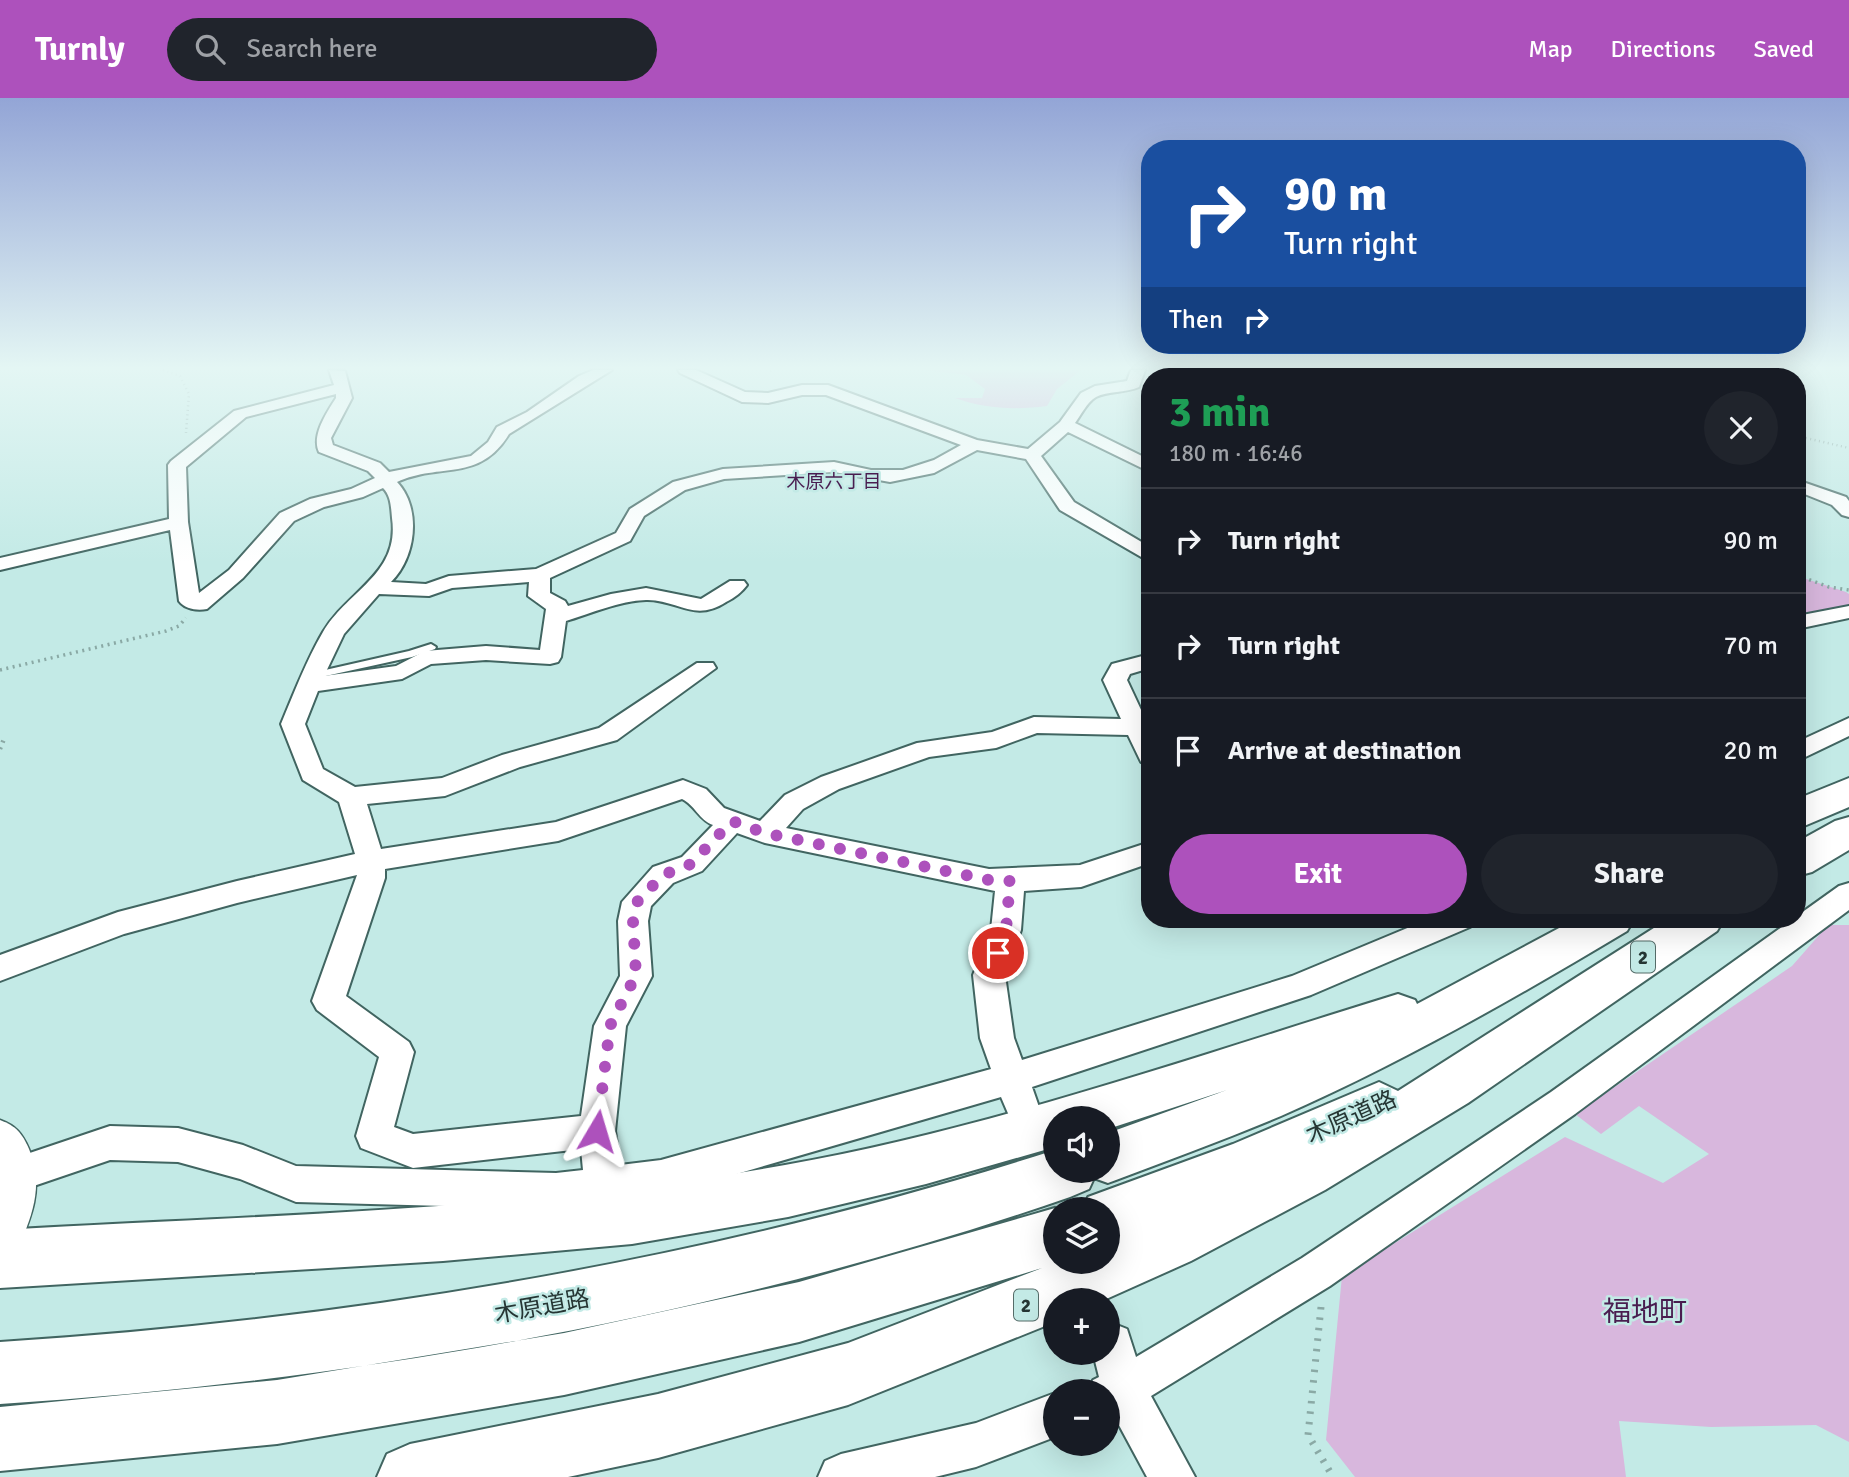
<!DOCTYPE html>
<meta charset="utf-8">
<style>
:root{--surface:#171b24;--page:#20242c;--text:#f1f3f6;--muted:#9ea1a6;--line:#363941;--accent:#ad51bc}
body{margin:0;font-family:Signika,"Noto Sans JP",sans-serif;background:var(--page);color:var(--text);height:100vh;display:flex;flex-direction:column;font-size:26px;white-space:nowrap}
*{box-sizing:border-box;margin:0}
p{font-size:23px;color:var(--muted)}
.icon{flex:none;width:38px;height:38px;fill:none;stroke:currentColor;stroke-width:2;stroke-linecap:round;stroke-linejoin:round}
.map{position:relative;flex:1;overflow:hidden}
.side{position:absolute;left:1141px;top:270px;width:665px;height:560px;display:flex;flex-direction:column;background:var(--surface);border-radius:28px;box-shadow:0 7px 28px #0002}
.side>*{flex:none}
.guide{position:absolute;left:1141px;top:42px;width:665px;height:214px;border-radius:28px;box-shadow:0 7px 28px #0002;background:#1a4fa0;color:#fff;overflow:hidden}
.tools{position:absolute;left:1043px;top:1008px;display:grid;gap:14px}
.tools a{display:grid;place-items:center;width:77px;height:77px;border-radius:50%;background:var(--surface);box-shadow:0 7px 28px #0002;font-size:35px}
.pin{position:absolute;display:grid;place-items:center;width:60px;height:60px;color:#fff;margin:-30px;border:4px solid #fff;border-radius:50%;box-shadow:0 2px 7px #0007}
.me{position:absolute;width:77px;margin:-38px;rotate:7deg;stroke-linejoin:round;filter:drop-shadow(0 0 5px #0008)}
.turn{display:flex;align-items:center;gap:24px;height:147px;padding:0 28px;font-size:32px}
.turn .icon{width:91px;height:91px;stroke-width:2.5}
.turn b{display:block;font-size:49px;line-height:60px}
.then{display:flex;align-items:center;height:66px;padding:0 28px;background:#0003;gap:14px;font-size:26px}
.round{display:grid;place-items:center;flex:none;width:74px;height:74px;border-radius:37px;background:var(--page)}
.overview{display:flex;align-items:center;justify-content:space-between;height:119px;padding:0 28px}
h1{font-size:42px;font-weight:700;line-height:52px;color:#1e9e55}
.action{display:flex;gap:14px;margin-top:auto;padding:14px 28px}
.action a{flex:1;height:80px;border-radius:42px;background:var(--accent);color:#fff;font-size:28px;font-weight:700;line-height:80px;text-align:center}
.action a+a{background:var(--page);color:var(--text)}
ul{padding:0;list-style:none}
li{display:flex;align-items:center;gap:21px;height:105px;padding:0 28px;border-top:2px solid var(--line)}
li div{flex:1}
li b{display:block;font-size:26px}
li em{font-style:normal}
header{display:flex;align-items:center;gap:42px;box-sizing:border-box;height:98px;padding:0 35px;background:var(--accent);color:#fff}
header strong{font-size:33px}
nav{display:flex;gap:38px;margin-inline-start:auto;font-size:24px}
.search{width:490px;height:63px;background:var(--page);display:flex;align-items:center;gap:18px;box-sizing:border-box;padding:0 24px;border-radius:38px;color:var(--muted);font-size:26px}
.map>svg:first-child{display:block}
</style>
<header>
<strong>Turnly</strong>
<div class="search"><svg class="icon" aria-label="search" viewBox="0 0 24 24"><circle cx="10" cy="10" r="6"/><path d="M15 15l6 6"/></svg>Search here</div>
<nav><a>Map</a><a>Directions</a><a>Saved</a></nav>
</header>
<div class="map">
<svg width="1849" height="1379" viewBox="0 0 1849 1379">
<rect width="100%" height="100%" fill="#c3eae6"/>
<path fill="#d8b7dd" d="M927,272H1081L1057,291L1047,308C1014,312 986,311 955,300H982L985,291L966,277Z
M1797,478L1846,494L1849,496V508L1797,519Z
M1828,827H1849V1344L1816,1327L1711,1329L1619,1323L1626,1379H1355L1326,1342L1342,1178L1565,1039L1663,1085L1709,1056L1639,1008L1601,1036L1575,1016L1792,868Z"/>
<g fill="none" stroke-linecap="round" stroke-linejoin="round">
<path stroke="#a4c6c2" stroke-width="32" stroke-dasharray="32 16" stroke-linecap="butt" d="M1027,1021L1038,1051"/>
<path stroke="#a4c6c2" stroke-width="40" stroke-dasharray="40 20" stroke-linecap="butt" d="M1038,1049L1061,1111"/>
<g stroke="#416561" stroke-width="4">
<path id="service" d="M431,546L436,549L435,551L412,559L312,581L307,578L312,575L409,553Z"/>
</g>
<g stroke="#416561" stroke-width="4">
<path id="minor" d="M329,272L345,273L352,300L331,340L333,347L380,365L389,374L471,358L488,344L497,329L527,314L579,278L593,272H612L509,336C479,385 441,364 397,384C422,410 416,460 391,484L426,486L449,478L536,471L616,435L630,411L673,384L723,371L834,364L871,372H903L934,362L961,347L826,297H802L768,305L742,304L680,275L678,272H696L745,294L768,295L802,287H828L977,342L1028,351L1060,324L1081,295L1095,288L1127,283L1131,272H1145L1139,289C1126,295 1107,293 1096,299C1087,304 1081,317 1075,325L1150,362V374L1068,334L1041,358L1074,404L1150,449V464L1060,412L1026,361L977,352L934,375L890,384L834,374L724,381L685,392L644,418L630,443L550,480V495L565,503L568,508L611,496L646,490L701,501L730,483H744L747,487C742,494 734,500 726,504C694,525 677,501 646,502C619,503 592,515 566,523L561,559L558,564L550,566L486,562L431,566L402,581L318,593L305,626L323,671L355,689L442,680L502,657L599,630L697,565H713L716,570L617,642L520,669L445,698L367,706L381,751L556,724L683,682L706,691L724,710L760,723L785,697L821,679L917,645L992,634L1034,619L1121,621L1103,582L1112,566L1150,556V570L1130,576L1127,582L1150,631V666L1141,664L1128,637L1037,635L996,650L929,659L839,691L803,711L786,730L989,771L1080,767L1150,744V765L1081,789L1024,793L1021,832L1005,877L1014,940L1022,962L1292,878L1429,821H1474L1470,829L1311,897L1032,989L1039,1009L1034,1020L1022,1025L1010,1020L1001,999L661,1098L604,1107L556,1111L296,1104L240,1081L178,1064L110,1062L16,1094L3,1088L0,1070L3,1064L110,1028L178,1030L243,1047L296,1068L556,1075L583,1072L581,1051L413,1070L361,1050L356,1038L379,959L317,912L312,903L357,777L237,805L124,836L0,883V857L118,814L237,783L355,756L339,704L303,682L281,626C294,595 306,563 323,534C348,492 400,476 392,420C391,409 391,398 383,390L363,399L324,409L294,423L243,480L207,511C197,513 185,511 179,503L170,432L0,472V460L169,421L168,367L171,363L234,313L334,287ZM336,296V300C327,314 311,338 319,354L368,373L375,380L351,391L310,401L280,415L229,472L199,495L188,424L186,369L246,319ZM529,484L528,498L546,511L540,552L486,548L425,553L396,568L324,578L344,536L379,496L429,498L452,490ZM682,701C695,707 699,722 713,727L682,759L653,769L622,804L618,823L620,878L594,928L581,1018L413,1036L394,1029L414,954L409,944L346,898L385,780V771L558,743ZM737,735L765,745L995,793L991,832L973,877L980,940L991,971L661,1062L620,1067L615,1033L626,928L652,878L648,823L651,808L673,785L702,773Z
M1505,272H1519V278H1504Z
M1797,382L1846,399L1849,403V419L1842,417L1832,407L1797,393Z
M1849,508V520L1797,531V518Z
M1849,620V638L1797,663V644Z
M1849,785V812L1575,1016L1330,1188L1151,1298L1195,1379H1147L1113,1316L1108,1318V1293H1088L1093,1282L1099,1279L1093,1255H1108V1227L1112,1225L1127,1231L1136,1259L1302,1160L1551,994L1793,821H1797V818L1839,788Z
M1055,1295V1339L976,1369L935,1379H818L825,1363L841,1356L976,1325Z"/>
</g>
<g stroke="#416561" stroke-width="3">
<path id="tertiary" d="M0,1022C16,1028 22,1035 29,1051C45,1088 31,1121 16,1155L0,1162Z"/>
</g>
<g stroke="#416561" stroke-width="4">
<path id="motorway" d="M1849,680V709L1797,731V701Z
M1849,719V752L1812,774L1797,778V744L1835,723Z
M1576,821H1634L1627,833C1515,900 1401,965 1281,1018C1224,1042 1166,1063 1108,1085L1094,1080L1089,1091L1070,1099C726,1218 363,1282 0,1306V1244C357,1221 715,1161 1055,1052V1073H1108V1035L1227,992L1108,1031V1020H1055V1049L926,1086L788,1119L632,1146L443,1163L0,1190V1132C262,1117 526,1113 785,1067C993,1030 1196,958 1398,896L1415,902L1417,906Z
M1668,821H1724L1717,833L1468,1005L1325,1092L1191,1163L1104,1202H1055V1224L848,1307L658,1360L568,1379H377L387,1356L410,1346L658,1296L848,1245L1042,1170L799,1244L564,1297L277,1346L0,1373V1309L277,1282L564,1235L799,1184L1055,1110L1059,1111H1055V1164H1108V1111H1083L1088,1099L1233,1046L1379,984L1398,993Z"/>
</g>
<path stroke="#8aa9a5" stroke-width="2.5" stroke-dasharray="1 3.5" stroke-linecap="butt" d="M163,272L180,278L189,296L186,335
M1679,272L1686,278
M770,273L773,272
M1797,338L1849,350"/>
<path stroke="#8aa9a5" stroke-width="3.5" stroke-dasharray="2 4.5" stroke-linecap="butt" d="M1797,477L1829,489L1849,492
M0,572L166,533L179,528L186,520"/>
<path stroke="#8aa9a5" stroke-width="4.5" stroke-dasharray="2 5" stroke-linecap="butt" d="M0,651L4,641"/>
<path stroke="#8aa9a5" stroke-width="7" stroke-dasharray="2.5 8" stroke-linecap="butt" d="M1321,1209L1308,1337L1333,1379"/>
<use href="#service" fill="#fff" fill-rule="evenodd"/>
<use href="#minor" fill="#fff" fill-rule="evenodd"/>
<use href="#tertiary" fill="#fff" fill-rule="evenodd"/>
<use href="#motorway" fill="#fff" fill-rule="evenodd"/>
</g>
<linearGradient id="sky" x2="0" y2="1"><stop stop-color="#93a5d6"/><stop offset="0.58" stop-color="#e4f6f4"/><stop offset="1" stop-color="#e4f6f4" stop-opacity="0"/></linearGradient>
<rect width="1849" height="465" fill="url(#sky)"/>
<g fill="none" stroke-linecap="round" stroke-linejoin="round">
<path stroke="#ad51bc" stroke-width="12" stroke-dasharray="0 21.6" d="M597,1033L610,928L636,877L633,823L637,804L663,777L691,766L732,723L765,735L989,782L1010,783L1006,832L998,855"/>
</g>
<g text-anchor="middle" stroke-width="5" stroke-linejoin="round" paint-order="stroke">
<g font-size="19" fill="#491d50" stroke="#c3eae6">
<text x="834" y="390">木原六丁目</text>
</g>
<g fill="#c3eae6" stroke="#556c69" stroke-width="2">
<rect x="1631" y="843.5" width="24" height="31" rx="5"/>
<rect x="1014" y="1191.5" width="24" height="31" rx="5"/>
</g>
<g font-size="19" font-weight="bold" fill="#263634">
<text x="1643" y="866">2</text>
<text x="1026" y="1214">2</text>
</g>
<g font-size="24" fill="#263634" stroke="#c3eae6">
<text transform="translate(1351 1019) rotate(-24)" y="8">木原道路</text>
<text transform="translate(542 1208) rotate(-10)" y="8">木原道路</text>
</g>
<g font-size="28" fill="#491d50" stroke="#c3eae6">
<text x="1645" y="1223">福地町</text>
</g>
</g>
</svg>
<div class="tools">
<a><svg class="icon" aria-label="sound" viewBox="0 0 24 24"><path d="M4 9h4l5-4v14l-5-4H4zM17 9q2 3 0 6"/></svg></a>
<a><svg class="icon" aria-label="layers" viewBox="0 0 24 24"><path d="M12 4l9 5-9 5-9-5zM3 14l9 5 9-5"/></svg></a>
<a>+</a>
<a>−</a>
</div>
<div class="pin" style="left:998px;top:855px;background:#d93025"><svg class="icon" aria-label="arrive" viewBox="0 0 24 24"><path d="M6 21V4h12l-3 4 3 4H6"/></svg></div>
<svg class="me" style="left:597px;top:1033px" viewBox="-20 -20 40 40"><path d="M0-17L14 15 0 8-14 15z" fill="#ad51bc" stroke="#fff" stroke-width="4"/></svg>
<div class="guide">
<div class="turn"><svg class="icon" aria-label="right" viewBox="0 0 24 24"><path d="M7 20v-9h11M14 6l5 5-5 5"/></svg><div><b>90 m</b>Turn right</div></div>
<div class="then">Then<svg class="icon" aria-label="right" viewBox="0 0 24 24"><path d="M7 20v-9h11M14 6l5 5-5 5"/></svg></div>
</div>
<section class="side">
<div class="overview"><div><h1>3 min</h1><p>180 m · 16:46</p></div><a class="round"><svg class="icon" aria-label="close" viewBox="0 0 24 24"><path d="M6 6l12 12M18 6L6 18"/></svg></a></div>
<ul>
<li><svg class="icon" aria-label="right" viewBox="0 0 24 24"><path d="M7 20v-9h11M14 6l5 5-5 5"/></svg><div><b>Turn right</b></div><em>90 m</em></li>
<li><svg class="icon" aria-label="right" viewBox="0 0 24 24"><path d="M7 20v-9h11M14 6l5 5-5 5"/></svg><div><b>Turn right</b></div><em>70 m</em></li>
<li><svg class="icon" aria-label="arrive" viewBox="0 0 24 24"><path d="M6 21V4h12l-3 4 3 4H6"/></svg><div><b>Arrive at destination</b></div><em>20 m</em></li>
</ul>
<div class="action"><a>Exit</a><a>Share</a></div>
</section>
</div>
